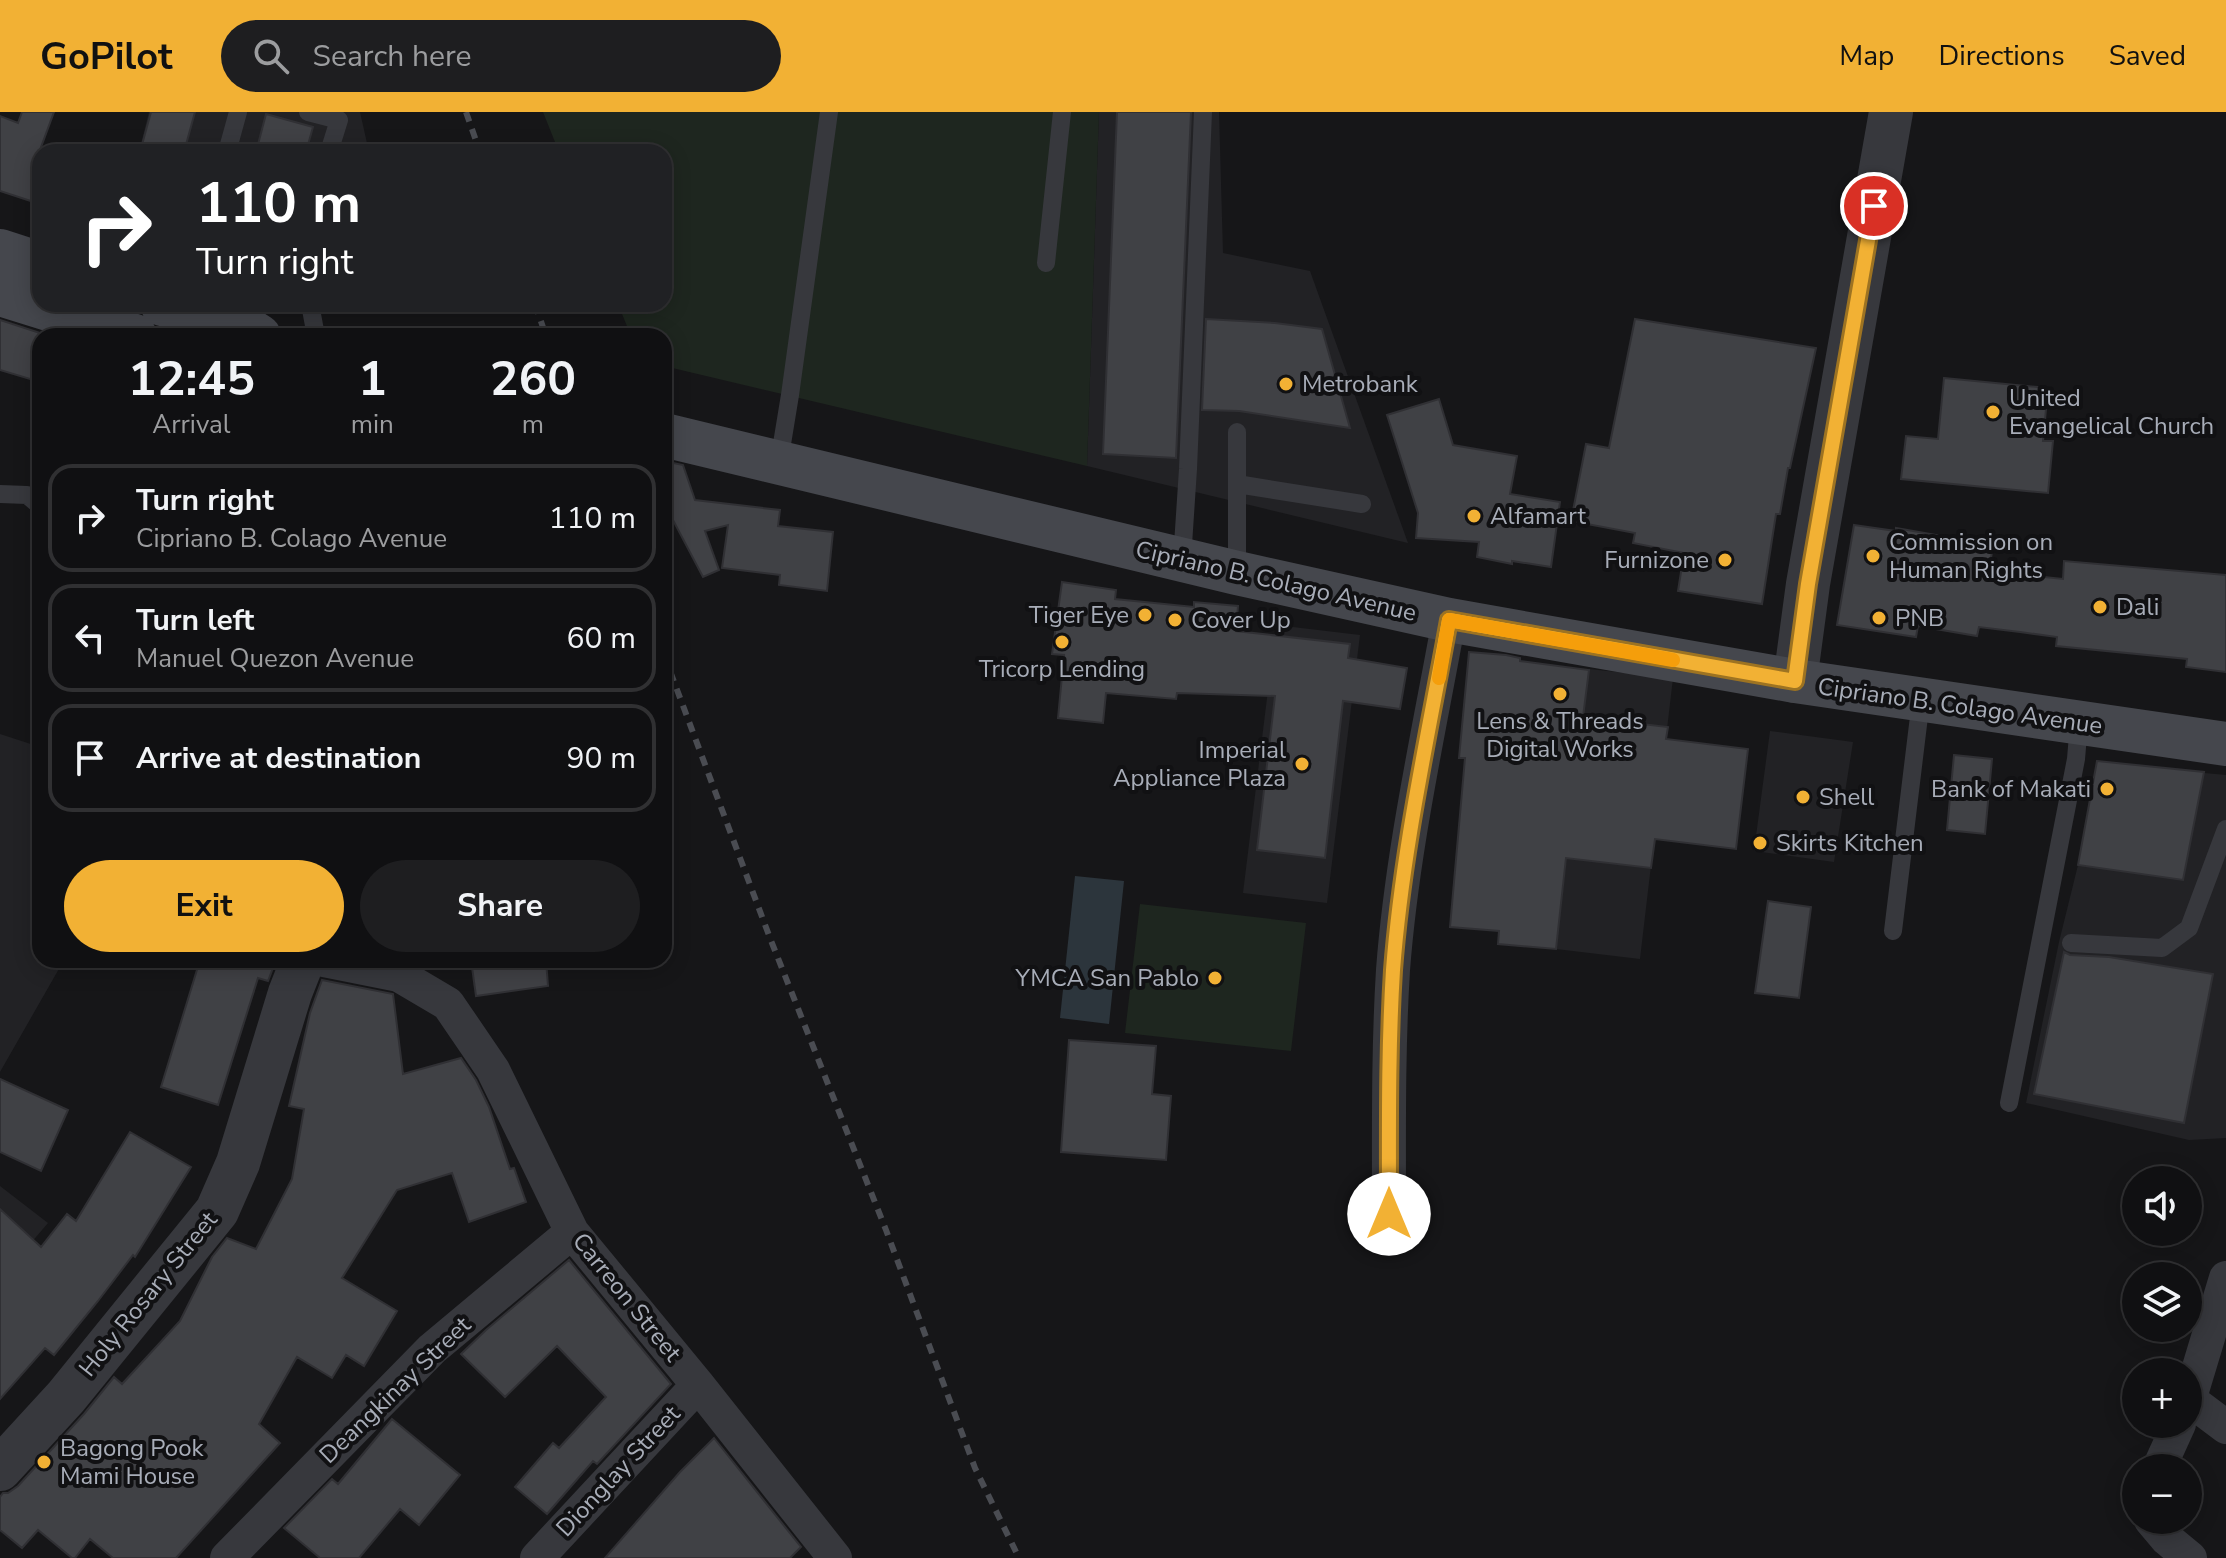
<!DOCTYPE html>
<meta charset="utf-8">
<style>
:root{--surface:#101012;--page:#1e1e20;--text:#f1f3f6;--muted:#9c9d9f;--line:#303032;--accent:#f2b134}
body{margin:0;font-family:"Nunito Sans",sans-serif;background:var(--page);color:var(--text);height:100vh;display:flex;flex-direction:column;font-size:30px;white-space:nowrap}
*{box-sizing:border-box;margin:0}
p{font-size:26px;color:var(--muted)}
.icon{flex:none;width:44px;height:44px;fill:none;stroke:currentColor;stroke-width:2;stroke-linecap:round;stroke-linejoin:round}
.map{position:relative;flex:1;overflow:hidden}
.sheet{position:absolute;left:32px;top:216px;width:640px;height:640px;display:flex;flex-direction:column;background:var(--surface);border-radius:24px;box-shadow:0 4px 20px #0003,0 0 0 2px var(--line)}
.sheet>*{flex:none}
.top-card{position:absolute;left:32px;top:32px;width:640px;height:168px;border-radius:24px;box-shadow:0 4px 20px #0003,0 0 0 2px var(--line);background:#202124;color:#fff;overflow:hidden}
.fabs{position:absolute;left:2122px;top:1054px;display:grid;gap:16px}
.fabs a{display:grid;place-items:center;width:80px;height:80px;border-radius:50%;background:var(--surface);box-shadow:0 4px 20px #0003,0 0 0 2px var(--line);font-size:40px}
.pin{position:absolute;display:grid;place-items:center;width:68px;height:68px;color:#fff;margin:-34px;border:4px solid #fff;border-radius:50%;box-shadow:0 2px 8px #0007}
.me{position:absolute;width:88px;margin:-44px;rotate:0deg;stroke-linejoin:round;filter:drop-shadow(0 0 6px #0008)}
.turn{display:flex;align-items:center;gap:28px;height:168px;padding:0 32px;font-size:36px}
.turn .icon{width:104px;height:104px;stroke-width:2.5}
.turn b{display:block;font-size:56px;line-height:68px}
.eta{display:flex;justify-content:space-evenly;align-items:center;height:136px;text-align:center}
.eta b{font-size:48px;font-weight:700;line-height:56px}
.primary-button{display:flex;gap:16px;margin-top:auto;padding:16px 32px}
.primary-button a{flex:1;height:92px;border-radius:48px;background:var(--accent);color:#111;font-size:32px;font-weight:700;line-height:92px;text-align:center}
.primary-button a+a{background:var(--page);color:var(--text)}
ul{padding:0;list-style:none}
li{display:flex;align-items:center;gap:24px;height:108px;margin:0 16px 12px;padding:0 16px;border:4px solid var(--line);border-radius:24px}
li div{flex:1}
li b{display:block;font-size:30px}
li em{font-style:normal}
header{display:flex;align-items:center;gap:48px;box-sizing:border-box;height:112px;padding:0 40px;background:var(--accent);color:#111}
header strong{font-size:38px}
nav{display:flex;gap:44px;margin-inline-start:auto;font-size:28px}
.search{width:560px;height:72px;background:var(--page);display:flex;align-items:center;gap:20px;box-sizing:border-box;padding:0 28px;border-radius:44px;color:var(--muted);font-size:30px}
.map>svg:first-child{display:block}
</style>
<header>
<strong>GoPilot</strong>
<div class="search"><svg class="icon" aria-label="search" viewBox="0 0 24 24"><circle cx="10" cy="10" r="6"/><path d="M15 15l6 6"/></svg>Search here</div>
<nav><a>Map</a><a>Directions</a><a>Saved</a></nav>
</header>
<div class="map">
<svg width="2226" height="1446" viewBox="0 0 2226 1446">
<rect width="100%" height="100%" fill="#161618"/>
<path fill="#222225" d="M149,0H360L369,40H139Z
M1099,0H1219L1223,141L1310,159L1408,431L1087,354Z
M1276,513L1360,523L1327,791L1243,781Z
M1589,557L1673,566L1640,847L1556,837Z
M1770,619L1853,630L1834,750L1754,739Z
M0,622L40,635V848H64L0,960Z
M2204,661L2226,663V1026L2189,1028L2026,991L2059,830L2078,753L2183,768Z
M0,1074L48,1111L0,1167Z"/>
<path fill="#1e261f" d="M543,0H1099L1087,354L664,254V224H631L618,192H664V40H559Z
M1140,792L1306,811L1291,939L1125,921Z"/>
<path fill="#2c353c" d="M1075,764L1124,769L1109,912L1060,906Z"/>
<path fill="#404145" stroke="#303034" stroke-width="2" d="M22,0H54L40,38V92L0,79V4L18,11Z
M151,0H195L184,40H140Z
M1117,0H1191L1176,346L1103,342Z
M266,2L313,15L306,40H256Z
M1206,207L1275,211L1322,217L1350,316L1239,299L1202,298Z
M1635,207L1816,236L1790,356H1788L1780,402H1776L1762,492L1678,479L1684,441L1633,431L1635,421L1571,409L1586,332L1609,336Z
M0,208L40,221V270L0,258Z
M1944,266L2048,276L2043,329H2053L2048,381L1901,367L1906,324L1938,327Z
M1439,287L1453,333L1517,344L1510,382L1560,390L1551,455L1512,449V452L1477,445L1479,430L1416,426L1418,401L1387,303Z
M664,349L683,353L695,388L780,398L778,414L833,420L827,479L779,473L780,463L722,456L728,413L705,419L719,458L703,465L664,391Z
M1854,413L1896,419V416L1993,433L1989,459L2063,467L2064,449L2226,463V560L2186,555L2187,547L2056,534L2057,525L2020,520L1979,515L1977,524L1918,514L1916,525L1837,513Z
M1062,470L1116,478L1115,487L1194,495V490L1238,494L1236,519L1350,532L1348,546L1407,556L1400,597L1343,589L1325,746L1257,738L1275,584L1177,581L1176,587L1106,581L1103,611L1058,606L1064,543L1052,542Z
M1469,540L1506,543L1520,546V549L1589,558L1583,605L1668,615L1666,627L1748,637L1736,737L1655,727L1651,756L1566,746L1556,837L1498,832L1499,819L1450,815L1465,646H1459Z
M1954,643L1992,647L1985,722L1947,718Z
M2097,649L2204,660L2183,768L2078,753Z
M1768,789L1811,795L1799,886L1755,881Z
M2064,840L2070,843L2109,845L2213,862L2184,1011L2034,982Z
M200,848H276L268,869L258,866L218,993L161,975Z
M471,848H546L548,874L476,884Z
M322,868L393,882L403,962L461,946L476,968L489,995L510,1057L514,1056L526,1090L469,1110L452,1061L397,1078L342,1166L397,1199L364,1254L346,1243L332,1266L297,1245L259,1312L280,1331L176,1446H113L90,1427L75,1446H72L38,1418L22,1436L0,1418V1385L3,1381H8L18,1374L84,1302L114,1265L122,1272L180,1209L212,1145L227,1126L256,1137L292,1067L304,997L289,994L310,901Z
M1069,928L1156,934L1152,982L1171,984L1166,1048L1061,1040Z
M0,967L68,998L41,1059L0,1040Z
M130,1020L191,1055L135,1145L133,1143L98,1189L54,1243L45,1236L0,1287V1097L41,1135L67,1102L76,1109Z
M569,1148L671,1272L597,1352L593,1349L547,1402L515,1375L553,1331L559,1336L606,1285L557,1234L505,1285L461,1242L486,1218Z
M392,1307L460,1363L419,1413L400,1397L359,1446H320L284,1416L332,1367L338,1372Z
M714,1326L801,1435L790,1446H605L680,1360Z"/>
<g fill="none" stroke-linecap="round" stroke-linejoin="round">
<path stroke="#37383d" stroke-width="18" d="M308,0L339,8L329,40
M227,40L238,0
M1046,151L1062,0
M310,192L316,224
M779,350L790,283L829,0
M1237,372L1362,392
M0,382L27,383L40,394
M1182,448L1188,357L1203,0
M1237,461V320
M1893,819L1921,588
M2071,831L2162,836L2189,816L2226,717
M2009,991L2076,647L2079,611"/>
<path stroke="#37383d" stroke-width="34" d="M324,848L399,863L448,892L493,958L572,1120L698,1273L835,1446
M1389,1102C1389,1020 1388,939 1393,858C1402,740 1428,624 1449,508
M2190,1288L2226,1315
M2188,1292L2226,1166
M2159,1356L2179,1312
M2151,1408L2167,1427L2190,1446
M227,1446L432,1237L572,1120
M537,1446L698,1273"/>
<path stroke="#37383d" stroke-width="44" d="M1795,569L1808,472L1891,0
M0,1357L66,1285L217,1099L238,1051L290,881L303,848"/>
<path stroke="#45474d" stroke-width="44" d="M0,139L40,152
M0,182L135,224
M162,192L240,212L259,224
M664,323L1237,461L1449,508L1795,569L2226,632"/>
<path stroke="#4a4c52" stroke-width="6" stroke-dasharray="10 8" stroke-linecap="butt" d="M466,0L480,40
M535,192L546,224
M664,543L770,826L886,1118L975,1356L1019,1446"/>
</g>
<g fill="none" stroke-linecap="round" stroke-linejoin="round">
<g stroke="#9d7322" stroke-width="20">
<path id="route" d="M1389,1102C1389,1020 1388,939 1393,858C1402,740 1428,624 1449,508L1795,569L1808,472L1874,94"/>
</g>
<use href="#route" stroke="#f2b134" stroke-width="14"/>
<path stroke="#f59e0b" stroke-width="14" d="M1439,566L1449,508L1673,548"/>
</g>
<g fill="#f2b134" stroke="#111113" stroke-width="3">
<circle cx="1286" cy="272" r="8"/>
<circle cx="1993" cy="300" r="8"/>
<circle cx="1474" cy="404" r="8"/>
<circle cx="1873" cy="444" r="8"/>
<circle cx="1725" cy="448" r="8"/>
<circle cx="2100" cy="495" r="8"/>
<circle cx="1145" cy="503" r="8"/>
<circle cx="1879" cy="506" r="8"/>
<circle cx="1175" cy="508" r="8"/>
<circle cx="1062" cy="530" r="8"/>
<circle cx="1560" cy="582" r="8"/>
<circle cx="1302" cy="652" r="8"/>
<circle cx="2107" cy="677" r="8"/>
<circle cx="1803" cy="685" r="8"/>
<circle cx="1760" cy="731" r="8"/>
<circle cx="1215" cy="866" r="8"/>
<circle cx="44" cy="1350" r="8"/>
</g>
<g text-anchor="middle" stroke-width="8" stroke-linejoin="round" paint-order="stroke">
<g font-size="24" fill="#a8adb8" stroke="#111113" text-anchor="start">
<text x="1302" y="280">Metrobank</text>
<text x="2009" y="294">United<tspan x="2009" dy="28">Evangelical Church</tspan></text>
<text x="1490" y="412">Alfamart</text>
<text x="1889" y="438">Commission on<tspan x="1889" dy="28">Human Rights</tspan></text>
<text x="1709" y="456" text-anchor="end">Furnizone</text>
<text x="2116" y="503">Dali</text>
<text x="1129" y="511" text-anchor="end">Tiger Eye</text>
<text x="1895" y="514">PNB</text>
<text x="1191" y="516">Cover Up</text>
<text x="1062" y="565" text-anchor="middle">Tricorp Lending</text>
<text x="1560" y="617" text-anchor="middle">Lens &amp; Threads<tspan x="1560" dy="28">Digital Works</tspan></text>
<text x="1286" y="646" text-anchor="end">Imperial<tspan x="1286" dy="28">Appliance Plaza</tspan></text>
<text x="2091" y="685" text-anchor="end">Bank of Makati</text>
<text x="1819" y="693">Shell</text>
<text x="1776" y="739">Skirts Kitchen</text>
<text x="1199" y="874" text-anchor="end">YMCA San Pablo</text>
<text x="60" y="1344">Bagong Pook<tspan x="60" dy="28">Mami House</tspan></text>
</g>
<g font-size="24" fill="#a8adb8" stroke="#111113">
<text transform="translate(1276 469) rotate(13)" y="8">Cipriano B. Colago Avenue</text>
<text transform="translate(1960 594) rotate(8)" y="8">Cipriano B. Colago Avenue</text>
<text transform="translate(148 1182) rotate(-51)" y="8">Holy Rosary Street</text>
<text transform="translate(627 1185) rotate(51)" y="8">Carreon Street</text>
<text transform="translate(395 1278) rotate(-44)" y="8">Deangkinay Street</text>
<text transform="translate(618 1359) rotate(-47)" y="8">Dionglay Street</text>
</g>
</g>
</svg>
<div class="fabs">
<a><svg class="icon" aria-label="sound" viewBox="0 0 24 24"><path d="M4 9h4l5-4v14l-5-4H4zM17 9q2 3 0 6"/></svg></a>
<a><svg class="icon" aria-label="layers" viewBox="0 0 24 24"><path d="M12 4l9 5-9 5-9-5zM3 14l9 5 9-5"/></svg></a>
<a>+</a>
<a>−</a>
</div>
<div class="pin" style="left:1874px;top:94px;background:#d93025"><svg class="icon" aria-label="arrive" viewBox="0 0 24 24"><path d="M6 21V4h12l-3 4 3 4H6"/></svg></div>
<svg class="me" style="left:1389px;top:1102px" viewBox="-20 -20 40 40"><circle r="19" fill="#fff"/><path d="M0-13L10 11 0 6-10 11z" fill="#f2b134"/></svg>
<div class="top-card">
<div class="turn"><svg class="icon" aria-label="right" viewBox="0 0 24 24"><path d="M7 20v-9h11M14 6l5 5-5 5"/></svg><div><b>110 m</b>Turn right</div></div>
</div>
<section class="sheet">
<div class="eta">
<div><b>12:45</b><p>Arrival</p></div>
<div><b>1</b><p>min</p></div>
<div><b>260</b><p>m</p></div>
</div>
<ul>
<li><svg class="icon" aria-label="right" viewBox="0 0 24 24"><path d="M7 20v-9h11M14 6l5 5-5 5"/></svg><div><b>Turn right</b><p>Cipriano B. Colago Avenue</p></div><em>110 m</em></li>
<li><svg class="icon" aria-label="left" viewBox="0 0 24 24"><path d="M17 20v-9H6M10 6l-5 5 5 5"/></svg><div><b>Turn left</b><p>Manuel Quezon Avenue</p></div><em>60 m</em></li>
<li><svg class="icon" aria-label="arrive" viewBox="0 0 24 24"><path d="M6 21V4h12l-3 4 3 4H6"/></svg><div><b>Arrive at destination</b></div><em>90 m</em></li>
</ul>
<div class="primary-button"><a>Exit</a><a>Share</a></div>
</section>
</div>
